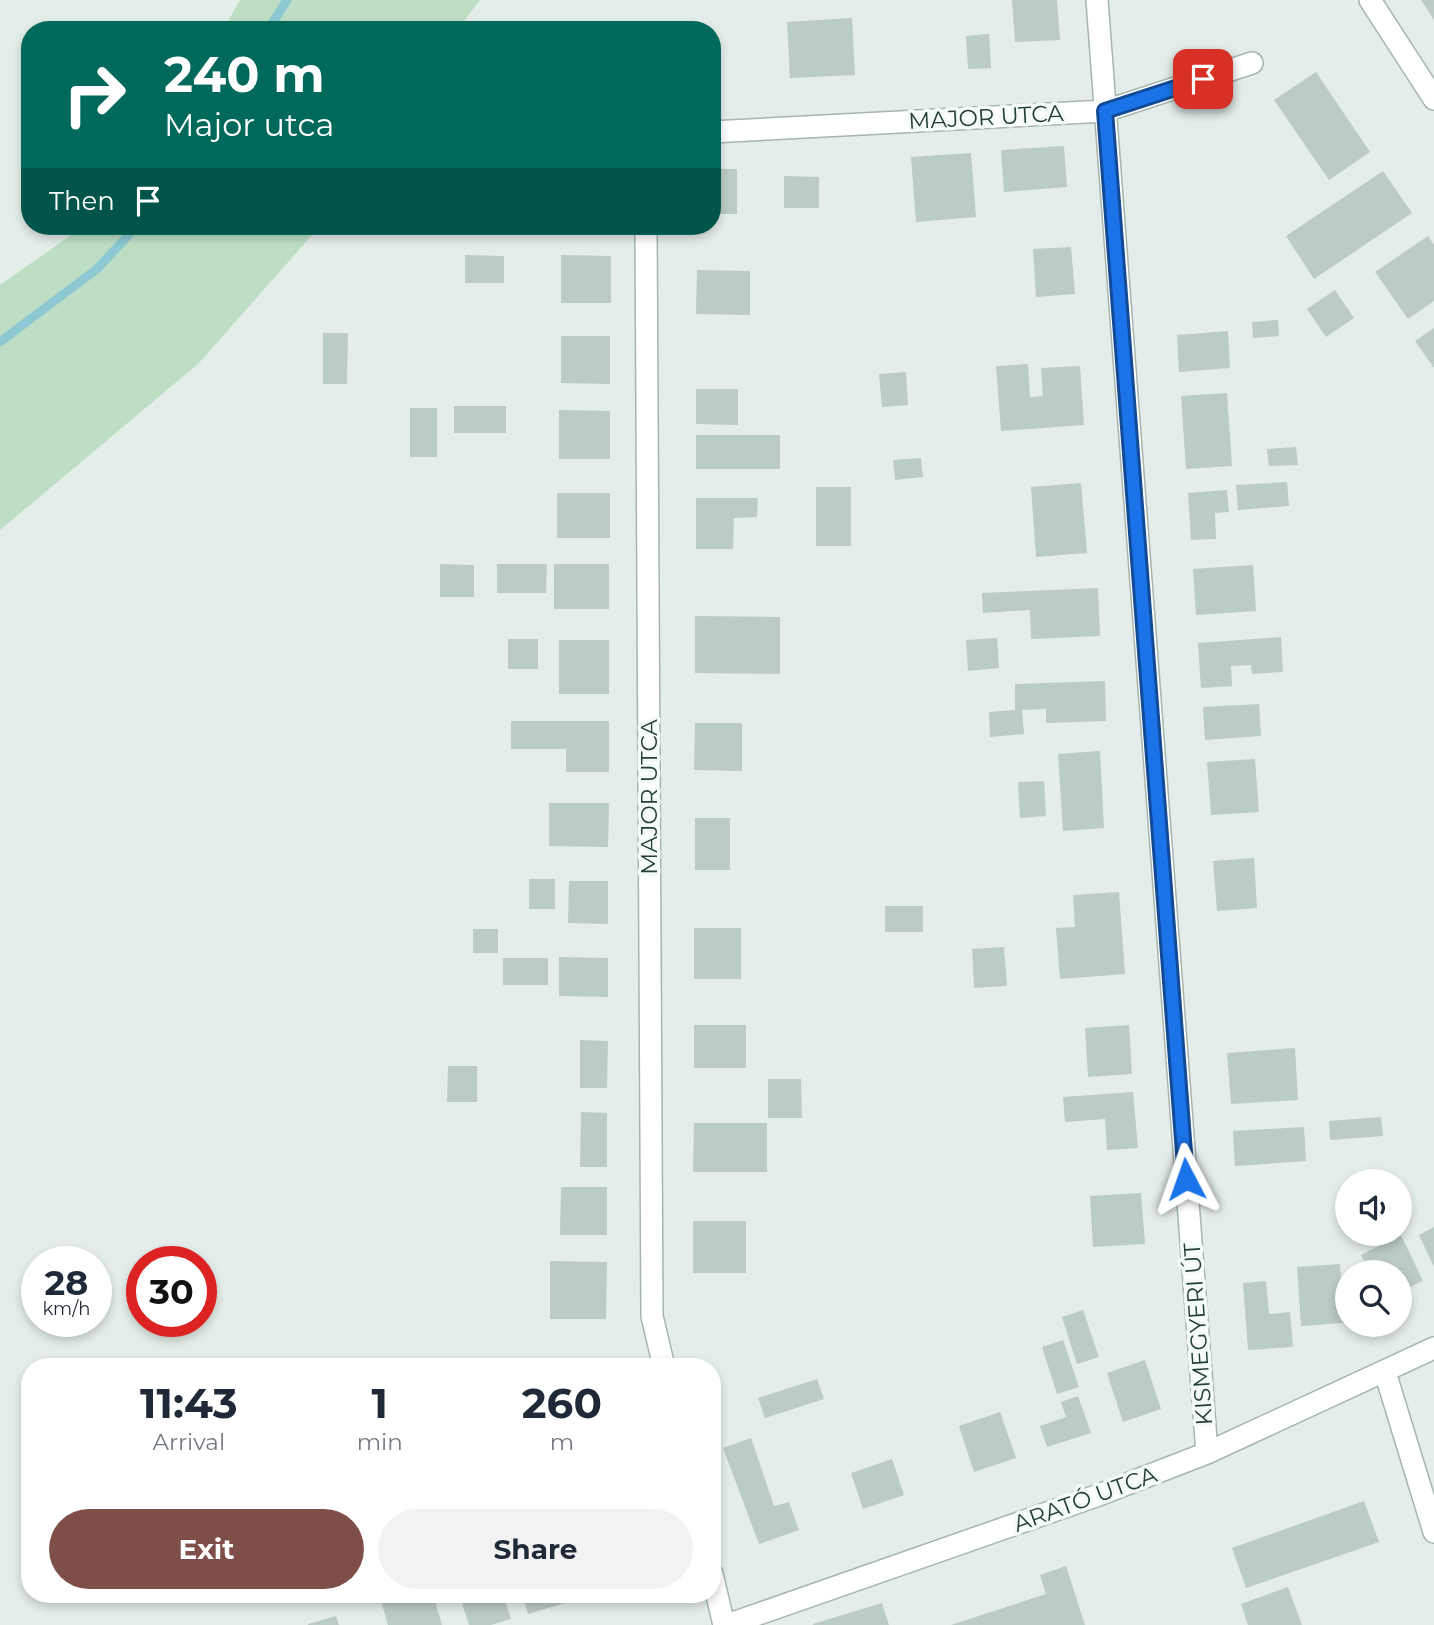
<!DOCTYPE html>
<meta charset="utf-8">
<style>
:root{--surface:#fff;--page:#f2f2f3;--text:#1f2937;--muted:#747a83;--accent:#7e4f48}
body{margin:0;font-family:Montserrat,sans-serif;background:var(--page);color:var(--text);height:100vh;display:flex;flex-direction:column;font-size:26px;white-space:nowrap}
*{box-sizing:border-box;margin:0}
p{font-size:23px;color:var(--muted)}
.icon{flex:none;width:38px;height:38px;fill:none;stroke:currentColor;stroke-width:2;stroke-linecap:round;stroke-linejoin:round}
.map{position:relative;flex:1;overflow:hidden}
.side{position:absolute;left:21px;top:1358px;width:700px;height:245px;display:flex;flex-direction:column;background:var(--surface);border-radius:28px;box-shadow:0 4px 10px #0003}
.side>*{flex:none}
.guide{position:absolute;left:21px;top:21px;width:700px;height:214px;border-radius:28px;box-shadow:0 4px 10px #0003;background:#00695c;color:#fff;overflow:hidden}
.buttons{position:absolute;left:1335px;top:1169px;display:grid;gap:14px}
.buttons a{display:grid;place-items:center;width:77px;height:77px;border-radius:50%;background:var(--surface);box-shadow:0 4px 10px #0003;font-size:35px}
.speed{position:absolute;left:21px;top:1246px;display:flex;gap:14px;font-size:35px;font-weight:700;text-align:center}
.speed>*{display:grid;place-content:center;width:91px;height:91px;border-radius:50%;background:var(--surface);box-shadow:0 4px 10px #0003;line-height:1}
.speed small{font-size:18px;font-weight:400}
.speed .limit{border:10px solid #d22;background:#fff;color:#111}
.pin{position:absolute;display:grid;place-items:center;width:60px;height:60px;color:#fff;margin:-30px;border-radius:14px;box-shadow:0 4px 10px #0006}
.me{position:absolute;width:77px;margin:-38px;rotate:356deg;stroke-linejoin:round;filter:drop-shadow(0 0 5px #0008)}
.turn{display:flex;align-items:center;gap:24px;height:147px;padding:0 28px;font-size:32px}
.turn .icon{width:91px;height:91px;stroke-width:2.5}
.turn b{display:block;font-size:49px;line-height:60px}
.then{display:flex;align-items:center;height:66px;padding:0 28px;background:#0003;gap:14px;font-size:26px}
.eta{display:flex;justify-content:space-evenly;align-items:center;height:119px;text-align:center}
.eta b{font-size:42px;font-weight:700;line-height:49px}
.button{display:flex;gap:14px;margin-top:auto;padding:14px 28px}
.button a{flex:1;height:80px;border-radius:42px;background:var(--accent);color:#fff;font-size:28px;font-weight:700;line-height:80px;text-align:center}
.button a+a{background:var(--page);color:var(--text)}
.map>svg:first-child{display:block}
</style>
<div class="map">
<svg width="1434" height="1625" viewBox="0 0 1434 1625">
<rect width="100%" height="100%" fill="#e4ede9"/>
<path fill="#bddec5" d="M240,0H480L461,25V30H223Z
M84,226H320L198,364L0,530V285Z"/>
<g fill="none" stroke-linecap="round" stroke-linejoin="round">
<path stroke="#8cc9d2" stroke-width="9" d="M268,30L287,0
M0,342L97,269L137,226"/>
</g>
<path fill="#bccbc4" d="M1012,0H1057L1060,40L1015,42Z
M1421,0H1434V20Z
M852,18L855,75L790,78L787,22Z
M989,34L991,68L968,69L966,36Z
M1316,72L1370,152L1329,180L1274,100Z
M1064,146L1067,187L1004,192L1001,150Z
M971,153L976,217L916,222L911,157Z
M712,169H737V214H712Z
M1383,171L1412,213L1314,279L1286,236Z
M784,176L819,177V208H784Z
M1428,236L1434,245V301L1408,319L1375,272Z
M1071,247L1075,294L1036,297L1033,249Z
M465,255L504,256V283H465Z
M561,255L611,256V303H561Z
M697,270L750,271V315L696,314Z
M1335,290L1354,318L1326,337L1307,309Z
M1278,320L1279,336L1253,338L1252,322Z
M1434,328V368L1415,341Z
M1228,331L1230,368L1179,372L1177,335Z
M323,333H348L347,384H323Z
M561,336H610V384L561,383Z
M1028,364L1030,397L1043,396L1041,368L1080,366L1084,425L1001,431L996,366Z
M906,372L908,405L882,407L879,374Z
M696,389H738V425L696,424Z
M1227,393L1232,466L1186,469L1181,396Z
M454,406H506V433H454Z
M410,408H437V457H410Z
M559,410L610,411V459H559Z
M696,435H780V469H696Z
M1296,447L1298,465L1269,466L1267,449Z
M921,458L923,477L895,480L893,460Z
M1287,482L1289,506L1238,510L1236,485Z
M1081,483L1087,553L1036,557L1031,487Z
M816,487H851V546H816Z
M1227,490L1229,512L1215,513L1216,539L1191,540L1188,493Z
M557,493H610V538H557Z
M696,498H758L757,517L734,518L733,549H696Z
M440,564L474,565V597H440Z
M497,564H547L546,593H497Z
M554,564H609V609H554Z
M1253,565L1256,611L1196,615L1193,569Z
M1098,588L1100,636L1031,639L1030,610L983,613L982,593Z
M695,616L780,617V674L695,673Z
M1281,637L1283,672L1252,674L1251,665L1231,666L1232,686L1201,688L1198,643Z
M997,638L999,668L968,671L966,640Z
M508,639H538V669H508Z
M559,640H609V694H559Z
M1105,681L1106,721L1046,723V709L1022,710L1024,734L990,737L989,712L1015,710V684Z
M1259,704L1261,736L1205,740L1203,707Z
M511,721H609V772H566V749H511Z
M695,723H742V771L694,770Z
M1100,751L1104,828L1063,831L1058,754Z
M1255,759L1259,812L1211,815L1207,762Z
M1044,781L1046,816L1020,818L1018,782Z
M549,803H609L608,847L549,846Z
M695,818H730V870H695Z
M1254,858L1257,908L1217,911L1213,861Z
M529,879H555V909H529Z
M569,881H608V924L568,923Z
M1119,892L1125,974L1060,979L1056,928L1075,927L1073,895Z
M885,906H923V932H885Z
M694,928H741V979H694Z
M473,929H498V953H473Z
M1004,947L1007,986L974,988L972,949Z
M559,957L608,958V997L559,996Z
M503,958H548V985H503Z
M694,1025H746V1068H694Z
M1129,1025L1132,1074L1088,1077L1085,1028Z
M580,1040L608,1041L607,1088H580Z
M1295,1048L1298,1100L1231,1104L1227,1053Z
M448,1066H477V1102H447Z
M768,1079H801L802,1118H768Z
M1133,1092L1138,1148L1107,1150L1105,1119L1065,1122L1063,1097Z
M581,1112L607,1113V1167H580Z
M1381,1117L1383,1136L1330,1140L1329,1121Z
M694,1123H767V1172H693Z
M1304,1127L1306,1161L1235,1166L1233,1131Z
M561,1187H607V1235H560Z
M1141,1193L1145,1244L1093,1247L1090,1196Z
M693,1221H746V1273H693Z
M1434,1227V1267L1419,1235Z
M1401,1235L1423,1281L1400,1292V1272H1369L1361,1255Z
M550,1261L607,1262L606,1319H550Z
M1340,1264L1344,1323L1301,1326L1297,1267Z
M1266,1281L1269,1314L1290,1312L1293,1347L1248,1350L1243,1283Z
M1083,1310L1099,1357L1077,1364L1062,1317Z
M1063,1340L1079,1387L1057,1394L1042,1347Z
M1145,1360L1161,1409L1123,1422L1107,1373Z
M817,1379L824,1399L765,1418L758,1398Z
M1078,1396L1091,1433L1047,1447L1040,1426L1066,1417L1061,1402Z
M1000,1412L1016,1458L974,1472L959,1426Z
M751,1438L774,1506L789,1502L799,1530L759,1544L723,1448Z
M892,1459L904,1495L863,1509L851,1473Z
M1364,1501L1379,1542L1246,1588L1232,1548Z
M1066,1566L1085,1625H951L1046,1594L1040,1575Z
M1288,1587L1302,1625H1248L1241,1604Z
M379,1594H433L442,1625H388Z
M459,1594H503L511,1619L491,1625H469Z
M522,1594H562L565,1603L528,1614Z
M882,1603L889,1625H813V1624Z
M336,1616L339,1625H308V1624Z"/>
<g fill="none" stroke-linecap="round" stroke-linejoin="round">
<g stroke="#a6b5b0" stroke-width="24">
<path id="minor" d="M1097,0L1207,1453
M1370,0L1434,99
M712,132L1105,111L1252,63
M646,226L652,1316L664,1367
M1385,1372L1434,1532
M712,1574L724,1625
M727,1625L1096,1496L1207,1453L1434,1348"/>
</g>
<use href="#minor" stroke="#fff" stroke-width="21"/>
</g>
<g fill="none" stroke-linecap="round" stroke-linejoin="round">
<g stroke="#114b97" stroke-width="18">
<path id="route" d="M1186,1179L1105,111L1203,79"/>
</g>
<use href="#route" stroke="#1a73e8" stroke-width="12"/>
</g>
<g text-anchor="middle" stroke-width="7" stroke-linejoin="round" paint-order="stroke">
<g font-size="23" fill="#233f37" stroke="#f4faf7">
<text transform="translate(986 117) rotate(-3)" y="8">MAJOR UTCA</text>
<text transform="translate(649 797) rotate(-90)" y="8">MAJOR UTCA</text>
<text transform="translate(1198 1334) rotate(-94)" y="8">KISMEGYERI ÚT</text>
<text transform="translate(1085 1499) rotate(-20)" y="8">ARATÓ UTCA</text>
</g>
</g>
</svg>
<div class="buttons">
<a><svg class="icon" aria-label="sound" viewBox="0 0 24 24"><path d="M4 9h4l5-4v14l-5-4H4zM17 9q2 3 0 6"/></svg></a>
<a><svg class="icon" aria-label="search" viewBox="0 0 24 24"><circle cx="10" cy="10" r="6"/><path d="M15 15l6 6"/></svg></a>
</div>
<div class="speed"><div>28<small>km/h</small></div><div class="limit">30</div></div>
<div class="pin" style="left:1203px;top:79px;background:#d93025"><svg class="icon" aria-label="arrive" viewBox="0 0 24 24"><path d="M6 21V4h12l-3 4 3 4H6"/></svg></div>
<svg class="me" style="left:1186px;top:1179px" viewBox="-20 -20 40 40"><path d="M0-17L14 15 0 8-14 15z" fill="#1a73e8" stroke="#fff" stroke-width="4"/></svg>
<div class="guide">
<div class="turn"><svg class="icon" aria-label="right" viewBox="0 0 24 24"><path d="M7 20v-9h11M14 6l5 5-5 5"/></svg><div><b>240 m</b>Major utca</div></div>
<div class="then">Then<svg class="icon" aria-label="arrive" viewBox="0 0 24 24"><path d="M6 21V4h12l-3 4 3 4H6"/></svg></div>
</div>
<section class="side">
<div class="eta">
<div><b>11:43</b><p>Arrival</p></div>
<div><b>1</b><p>min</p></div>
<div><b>260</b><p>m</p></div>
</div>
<div class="button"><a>Exit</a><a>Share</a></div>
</section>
</div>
